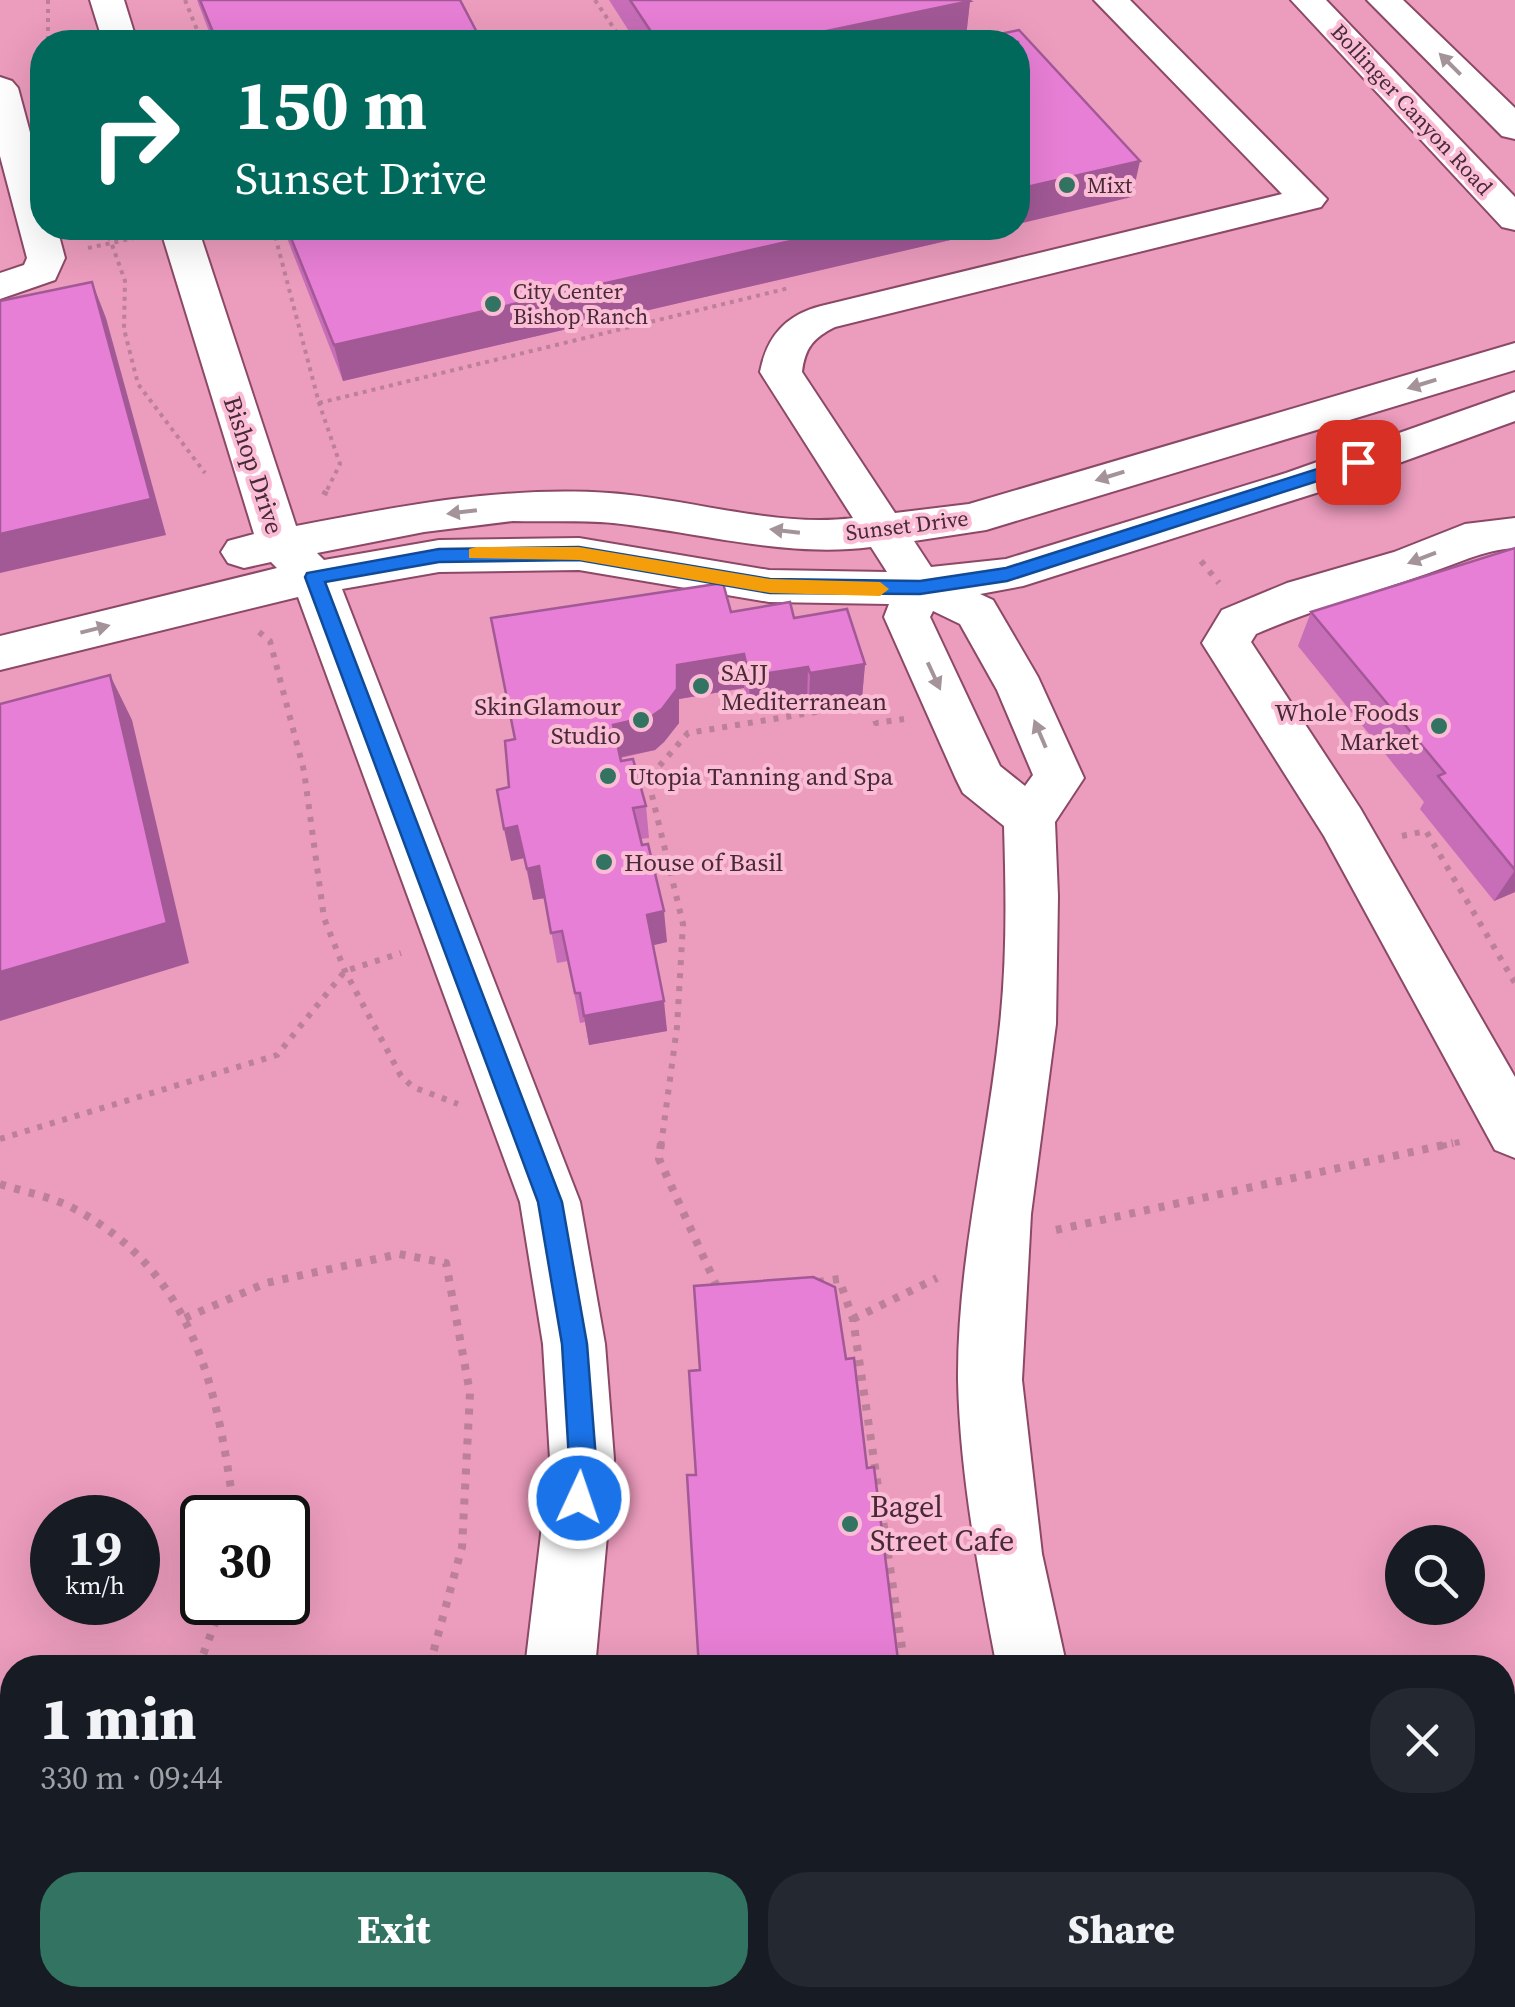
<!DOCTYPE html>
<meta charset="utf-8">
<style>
:root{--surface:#171b24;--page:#242831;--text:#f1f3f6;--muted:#9ea1a6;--accent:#327362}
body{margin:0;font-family:"Source Serif 4",serif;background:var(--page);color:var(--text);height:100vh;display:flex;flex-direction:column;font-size:38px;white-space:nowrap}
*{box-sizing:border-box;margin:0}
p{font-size:32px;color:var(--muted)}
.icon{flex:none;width:55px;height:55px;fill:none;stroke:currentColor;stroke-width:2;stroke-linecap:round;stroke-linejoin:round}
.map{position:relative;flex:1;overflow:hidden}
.panel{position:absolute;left:0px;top:1655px;width:1515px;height:352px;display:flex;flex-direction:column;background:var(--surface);border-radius:40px 40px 0 0;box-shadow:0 10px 40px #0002}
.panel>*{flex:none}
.guide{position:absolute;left:30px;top:30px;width:1000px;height:210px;border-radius:40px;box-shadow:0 10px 40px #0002;background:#00695c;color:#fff;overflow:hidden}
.controls{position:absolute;left:1385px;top:1525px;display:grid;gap:20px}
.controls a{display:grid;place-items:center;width:100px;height:100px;border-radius:50%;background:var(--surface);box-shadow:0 10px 40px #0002;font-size:50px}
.speed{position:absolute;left:30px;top:1495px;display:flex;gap:20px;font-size:50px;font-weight:700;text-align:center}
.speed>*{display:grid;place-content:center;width:130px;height:130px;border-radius:50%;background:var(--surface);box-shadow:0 10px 40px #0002;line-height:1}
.speed small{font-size:25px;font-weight:400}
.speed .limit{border:5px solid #111;border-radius:15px;background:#fff;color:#111}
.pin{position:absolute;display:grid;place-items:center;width:85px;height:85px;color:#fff;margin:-42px;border-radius:20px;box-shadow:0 5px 15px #0006}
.me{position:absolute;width:110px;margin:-55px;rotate:3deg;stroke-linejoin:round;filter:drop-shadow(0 0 8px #0008)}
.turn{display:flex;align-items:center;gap:35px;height:210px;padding:0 40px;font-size:45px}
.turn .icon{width:130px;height:130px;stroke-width:2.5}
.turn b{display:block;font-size:70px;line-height:85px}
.round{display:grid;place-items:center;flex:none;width:105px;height:105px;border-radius:40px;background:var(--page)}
.headline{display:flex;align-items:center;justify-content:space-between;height:170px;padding:0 40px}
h1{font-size:60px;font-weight:800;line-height:75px}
.primary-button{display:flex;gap:20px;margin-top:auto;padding:20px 40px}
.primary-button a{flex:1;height:115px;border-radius:40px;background:var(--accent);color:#fff;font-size:40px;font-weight:800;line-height:115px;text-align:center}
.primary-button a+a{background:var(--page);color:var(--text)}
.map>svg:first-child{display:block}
</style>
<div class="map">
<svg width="1515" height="2007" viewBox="0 0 1515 2007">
<rect width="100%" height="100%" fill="#f6abc9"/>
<path fill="#ec9cbd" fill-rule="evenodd" d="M0,0H1515V2007H0ZM42,42H1018V228H42ZM52,1518H138V1602H52ZM202,1518H288V1602H202ZM1402,1542H1468V1608H1402ZM12,1668H1502V1995H12Z"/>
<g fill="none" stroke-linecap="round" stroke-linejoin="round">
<g stroke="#8b4966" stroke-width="4">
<path id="minor" d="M90,0H124L137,42H103Z
M1094,0H1130L1327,199L1321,207L835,327C813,338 805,348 802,372L895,513L969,504L1515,343V370L986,530L914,541L931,567L1006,559L1286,473L1515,392V421L1316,493L1023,586L980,594L993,600L1038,677L1084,778L1055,822L1058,896L1056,1024L1031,1214L1022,1380L1042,1554L1067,1668H997C979,1574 960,1476 958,1380C957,1261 988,1143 1000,1024C1007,959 1006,892 1004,826L963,793L956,779L884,617L889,604L769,602L579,570L439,572L342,589L580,1202L605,1344L614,1459L595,1668H525L550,1459L543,1344L520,1202L298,597L0,670V636L277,568L271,562L244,568L228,563L221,552L228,541L254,534L160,228H198L296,526C400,506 502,486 609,493C687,498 775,528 853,518L760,372C767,336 786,315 821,306L1282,194ZM513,521C546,522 580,520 613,523C698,532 785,558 871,547L887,572L769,570L579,538L439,540L324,560L317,553L424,532ZM933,611L960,624L997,690L1033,775L1025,786L1000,766L930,617Z
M0,77L12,81L18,88L42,177V228H57L65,258L55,280L0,299V273L24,265L27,258L0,156Z
M1515,518V548C1482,550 1457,564 1426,574C1368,594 1311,610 1256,634L1251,642L1360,808L1515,1077V1158L1495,1150L1324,836L1202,643L1222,610L1287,583L1394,552L1465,524Z
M1515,1734V1806L1502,1809V1737Z
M397,1995H473L468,2007H392Z
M866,1995H942L941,2007H865Z
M1067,1995H1143L1148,2007H1072Z"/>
</g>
<g stroke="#8b4966" stroke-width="4">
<path id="major" d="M1291,0H1326L1515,197V230L1502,227Z
M1367,0H1403L1515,108V139L1502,136Z"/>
</g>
<path stroke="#bc8098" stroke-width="4" stroke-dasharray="4 5" stroke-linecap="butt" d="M48,0V42
M185,0L202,42
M595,0L623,42
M961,25L977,42
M106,228L125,281L124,329L138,384L205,473
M273,228L319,403L340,464L325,494
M88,248L139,237
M319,403L789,288"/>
<path stroke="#bc8098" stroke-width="6" stroke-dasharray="5 8" stroke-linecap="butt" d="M324,495L326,491
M1201,561L1219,583
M259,632L270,641L304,771L324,918L345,971L401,1076L413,1087L458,1104
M1402,836L1426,831L1515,983
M0,1139L277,1055L345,971L401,953
M661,1146L677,1027L683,924L648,779L688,733L871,703L876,723L904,719
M1442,1146L1464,1141"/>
<path stroke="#bc8098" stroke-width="8" stroke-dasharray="6 9" stroke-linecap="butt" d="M661,1143L659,1159L718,1289
M0,1184C24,1192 50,1196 73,1208C196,1273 218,1391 235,1518
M1056,1230L1453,1143
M818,1282L839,1279L853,1319L905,1668
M185,1318L266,1283L399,1254L446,1263L470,1393L462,1547L429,1668
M853,1319L937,1278
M198,1668L223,1602
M0,1952L12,1941
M1007,1995L1014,2007
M279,2007L288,1995"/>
<use href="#minor" fill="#fff" fill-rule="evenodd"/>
<use href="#major" fill="#fff" fill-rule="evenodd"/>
</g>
<path fill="#c86db8" d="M197,0H460L482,42H213Z
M609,0H968L970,1L966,37L941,42H636Z
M283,228H1002L343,381Z
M1515,548V892L1494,901L1420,809L1424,802L1298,646L1311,612Z
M731,612L794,618L865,664L862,698L809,706L807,701L750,710L744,688L679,699V723L664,742L655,750L621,758L646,806L649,838L640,839L667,942L653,945L667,1031L589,1045L585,1022L580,1023L568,961L557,963L545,898L533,900L524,858L511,861L509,787L515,739Z"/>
<path fill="#a25996" d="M970,1L966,37L941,42H774Z
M1140,161L1132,197L1018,224V189Z
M848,228H1002L343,381L334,345Z
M92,282L106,318L166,535L0,573V534Z
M744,654V688L679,699V723L664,742L655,750L616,758L613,725L677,665Z
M865,664L862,698L809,706L810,673Z
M808,667L807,701L750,710L749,676Z
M110,675L132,720L189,963L0,1021V972Z
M517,826L524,858L511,861L504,829Z
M539,866L545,898L533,900L527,869Z
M1515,870V892L1494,901Z
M664,911L667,942L650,946L647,915Z
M664,1001L667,1031L589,1045L584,1016Z"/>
<path fill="#e87fd6" stroke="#a25996" stroke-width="2.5" d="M200,0H460L482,42H217Z
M630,0H968L970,1L774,42H658Z
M1019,30L1140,161L1018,189V42H961Z
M287,228H848L334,345Z
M92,282L151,499L0,534V301Z
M1515,548V870L1438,776L1445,773L1311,612Z
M723,583L731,612L790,602L794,618L847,609L865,664L810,673L808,667L749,676L744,654L677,665V689L662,709L652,716L613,725L621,761L633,759L646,806L633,808L642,845L648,844L664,911L647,915L664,1001L584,1016L580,993H575L562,931L551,933L539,866L527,869L517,826L504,829L497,790L509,787L505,741L515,739L491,618Z
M110,675L167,923L0,972V704Z
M813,1277L835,1287L846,1359L854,1358L867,1468L874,1467L899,1668H699L687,1475H696L689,1371L700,1370L694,1286Z"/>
<defs><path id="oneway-solid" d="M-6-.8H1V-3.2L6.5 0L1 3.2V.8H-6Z" transform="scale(2.5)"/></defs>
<g fill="#a4949a">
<use href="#oneway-solid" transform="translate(1450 64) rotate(-135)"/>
<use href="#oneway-solid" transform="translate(1422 384) rotate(163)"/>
<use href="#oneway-solid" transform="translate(1110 476) rotate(163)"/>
<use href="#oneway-solid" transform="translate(462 512) rotate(173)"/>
<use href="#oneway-solid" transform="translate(785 531) rotate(-173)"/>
<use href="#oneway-solid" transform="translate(1422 558) rotate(159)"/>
<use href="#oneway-solid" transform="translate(95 629) rotate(-14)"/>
<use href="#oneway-solid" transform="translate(934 676) rotate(65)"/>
<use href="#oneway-solid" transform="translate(1040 734) rotate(-113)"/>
</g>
<path fill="#1a73e8" stroke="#114b97" stroke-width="2.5" d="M1358,456L1364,458V466L1007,581L920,594L770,593L579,560L439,562L325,582L562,1202L587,1344L596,1460L588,1508L579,1512L569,1508L565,1498L569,1460L562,1344L538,1202L305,577L307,573L439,549L579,547L770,579L920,581L1006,568Z"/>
<path fill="#f59e0b" d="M476,547H579L770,579L880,582L889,589L880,596L770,593L579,560L469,558V549Z"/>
<g fill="#327362" stroke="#fbbdd5" stroke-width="4">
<circle cx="1067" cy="185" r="10"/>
<circle cx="493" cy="304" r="10"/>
<circle cx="701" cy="686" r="10"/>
<circle cx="641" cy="720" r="10"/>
<circle cx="1439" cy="726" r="10"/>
<circle cx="608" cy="776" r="10"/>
<circle cx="604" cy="862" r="10"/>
<circle cx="850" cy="1524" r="10"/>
</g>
<g text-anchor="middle" stroke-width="8" stroke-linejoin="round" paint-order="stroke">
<g font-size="22" fill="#482a36" stroke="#fbbdd5">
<text transform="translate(1412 109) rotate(47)" y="8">Bollinger Canyon Road</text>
<text transform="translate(907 525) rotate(-7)" y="8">Sunset Drive</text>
</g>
<g font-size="22" fill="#482a36" stroke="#fbbdd5" text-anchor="start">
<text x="1087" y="193">Mixt</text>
<text x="513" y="299">City Center<tspan x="513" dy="25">Bishop Ranch</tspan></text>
</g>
<g font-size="25" fill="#482a36" stroke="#fbbdd5">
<text transform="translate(254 465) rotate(72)" y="9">Bishop Drive</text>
</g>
<g font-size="25" fill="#482a36" stroke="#fbbdd5" text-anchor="start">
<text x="721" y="681">SAJJ<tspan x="721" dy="29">Mediterranean</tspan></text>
<text x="621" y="715" text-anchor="end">SkinGlamour<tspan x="621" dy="29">Studio</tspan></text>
<text x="1419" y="721" text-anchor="end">Whole Foods<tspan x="1419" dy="29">Market</tspan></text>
<text x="628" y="785">Utopia Tanning and Spa</text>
<text x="624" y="871">House of Basil</text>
</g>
<g font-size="30" fill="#482a36" stroke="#fbbdd5" text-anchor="start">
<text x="870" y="1517">Bagel<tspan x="870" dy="34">Street Cafe</tspan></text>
</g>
</g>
</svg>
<div class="controls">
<a><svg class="icon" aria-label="search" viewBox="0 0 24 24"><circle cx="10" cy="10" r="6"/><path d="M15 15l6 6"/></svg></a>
</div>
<div class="speed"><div>19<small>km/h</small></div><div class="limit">30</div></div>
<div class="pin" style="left:1358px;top:462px;background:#d93025"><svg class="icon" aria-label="arrive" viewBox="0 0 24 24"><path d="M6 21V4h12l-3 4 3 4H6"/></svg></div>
<svg class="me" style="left:579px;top:1498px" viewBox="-20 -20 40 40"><circle r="17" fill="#1a73e8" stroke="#fff" stroke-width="3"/><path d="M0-11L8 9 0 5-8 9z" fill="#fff"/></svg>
<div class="guide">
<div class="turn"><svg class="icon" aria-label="right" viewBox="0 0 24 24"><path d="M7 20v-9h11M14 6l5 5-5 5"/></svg><div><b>150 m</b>Sunset Drive</div></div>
</div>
<section class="panel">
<div class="headline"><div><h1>1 min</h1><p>330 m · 09:44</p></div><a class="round"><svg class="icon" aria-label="close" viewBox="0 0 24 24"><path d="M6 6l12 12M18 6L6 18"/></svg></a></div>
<div class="primary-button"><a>Exit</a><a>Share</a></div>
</section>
</div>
